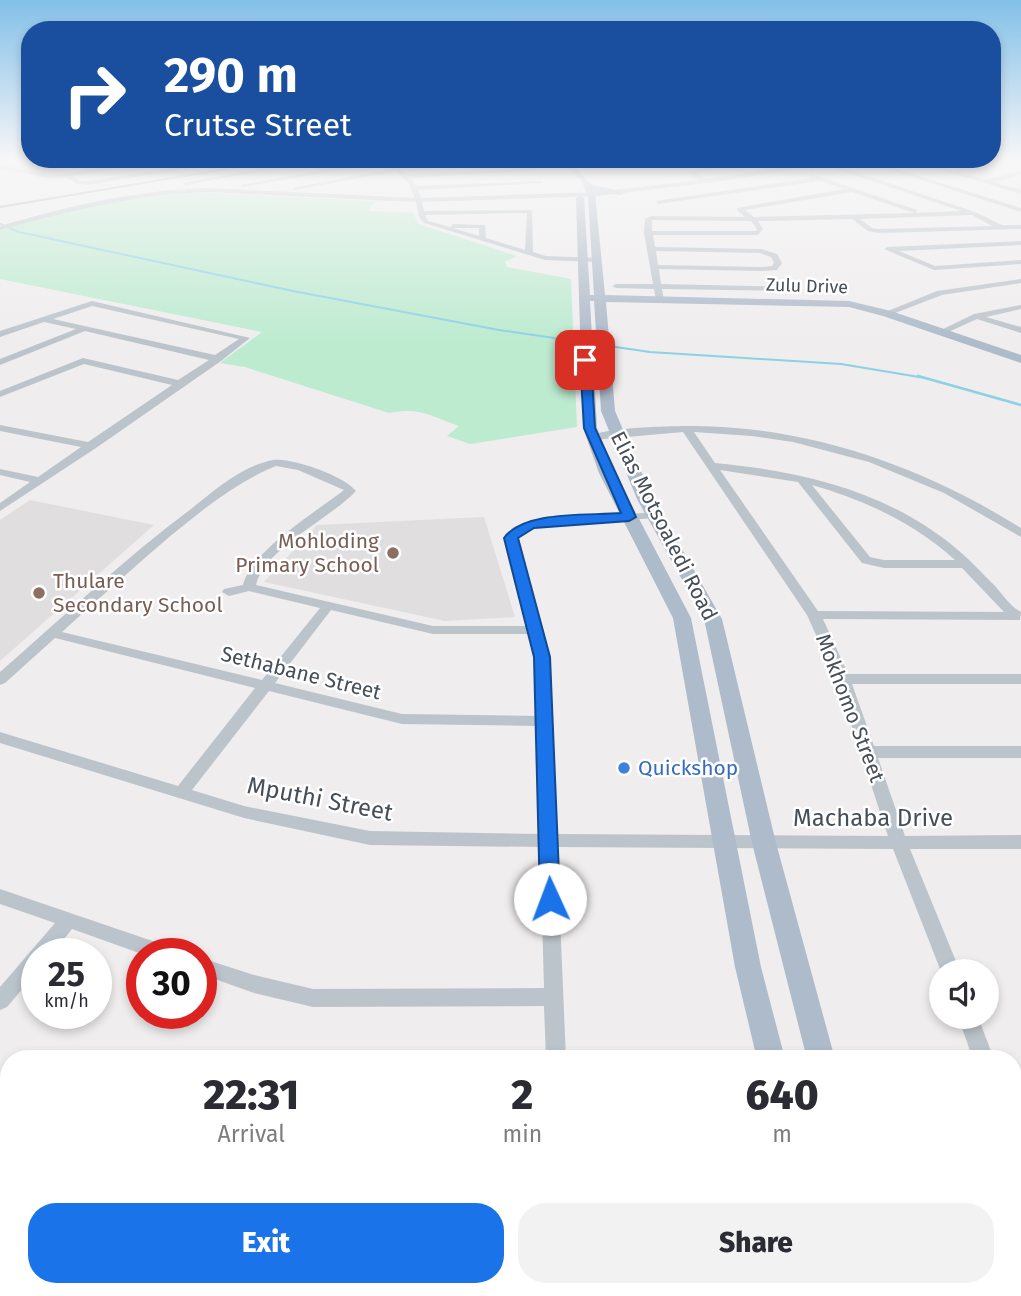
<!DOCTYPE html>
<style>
:root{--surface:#fff;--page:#f2f2f3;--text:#2b2b33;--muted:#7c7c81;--accent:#1a73e8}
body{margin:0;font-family:"Fira Sans",sans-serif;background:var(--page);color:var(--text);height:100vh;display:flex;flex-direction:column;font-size:26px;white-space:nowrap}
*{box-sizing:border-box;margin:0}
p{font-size:23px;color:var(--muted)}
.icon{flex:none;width:38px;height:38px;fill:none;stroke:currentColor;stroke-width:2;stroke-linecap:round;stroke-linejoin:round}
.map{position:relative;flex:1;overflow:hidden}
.sheet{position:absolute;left:0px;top:1050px;width:1022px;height:247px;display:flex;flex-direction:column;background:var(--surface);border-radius:28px 28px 0 0;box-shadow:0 4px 10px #0003}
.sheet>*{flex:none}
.guide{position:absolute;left:21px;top:21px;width:980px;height:147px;border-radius:28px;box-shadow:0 4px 10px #0003;background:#1a4fa0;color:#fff;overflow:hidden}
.buttons{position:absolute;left:929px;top:959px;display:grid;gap:14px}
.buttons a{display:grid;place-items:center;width:70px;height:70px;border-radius:50%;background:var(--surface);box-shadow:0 4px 10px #0003;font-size:35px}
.speed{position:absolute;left:21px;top:938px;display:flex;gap:14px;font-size:35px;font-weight:700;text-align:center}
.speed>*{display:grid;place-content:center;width:91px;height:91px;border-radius:50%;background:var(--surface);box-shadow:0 4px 10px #0003;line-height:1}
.speed small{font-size:18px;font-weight:400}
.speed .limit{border:10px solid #d22;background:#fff;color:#111}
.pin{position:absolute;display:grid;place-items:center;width:60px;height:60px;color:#fff;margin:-30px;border-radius:14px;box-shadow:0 4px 10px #0006}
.me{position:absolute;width:77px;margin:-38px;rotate:358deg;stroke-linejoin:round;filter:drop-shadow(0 0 5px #0008)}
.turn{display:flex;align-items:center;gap:24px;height:147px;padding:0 28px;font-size:32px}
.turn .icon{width:91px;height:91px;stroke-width:2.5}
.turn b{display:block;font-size:49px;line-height:60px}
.eta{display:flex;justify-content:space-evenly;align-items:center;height:119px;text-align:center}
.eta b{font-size:42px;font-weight:800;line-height:49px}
.cta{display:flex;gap:14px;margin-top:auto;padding:14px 28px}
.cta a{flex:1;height:80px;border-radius:28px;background:var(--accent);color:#fff;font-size:28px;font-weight:800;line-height:80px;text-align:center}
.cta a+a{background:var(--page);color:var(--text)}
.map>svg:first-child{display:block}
</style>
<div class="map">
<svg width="1021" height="1296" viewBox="0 0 1021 1296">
<rect width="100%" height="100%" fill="#efeded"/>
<path fill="#e0dede" d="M30,500L154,525L0,661V520Z
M484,517L515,617L445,621L264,582L317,525Z"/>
<path fill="#bdebd0" d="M192,192L374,201L369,211L413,213L419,224L517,256L505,262L507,267L571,279L577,427L470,444L447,436L459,426C429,416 422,407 389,413L245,367L220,363L262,332L0,279V230L88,204Z"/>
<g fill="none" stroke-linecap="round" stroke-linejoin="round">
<path stroke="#8dd1e5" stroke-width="2" d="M0,224L19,232L293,291L499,330L650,352L841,364L925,378"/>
<path stroke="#8dd1e5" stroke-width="2.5" d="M918,376L1021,405"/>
<path fill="#bcc4cb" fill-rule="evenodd" d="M41,161H93L62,166Z
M148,161H161L72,176L80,181H89L217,161H229L89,185L77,184L66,177L53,179L0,169V165L53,175Z
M307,161H319L186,185L183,183Z
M374,161C389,161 397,166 407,174L529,169L521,164L424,165L426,162L524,161L539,170L411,178L416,186L540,181L543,183L418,190L421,198L597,192L699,180L686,172L742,161H753L695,173L707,179L818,161H833L829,163L975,212L1002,225H1021V229L879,233L868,231L852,219L758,221L763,229L758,235H653L655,247L761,249L777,254L782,263L777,270L762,271L659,269L661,284L794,287L798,289L794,291L662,289L664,301L660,303L656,301L654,289L616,288L612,286L616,284H653L644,233L645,219L651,216L745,217L737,210V208L845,189L820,181L658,204L656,201L812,178L809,176L812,174L917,210L916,213L961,211L821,164L730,180L597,196L422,202L424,211L532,210L533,252L546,256L600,258L601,260L597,262L545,260L424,223L419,217L416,202L208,192C136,194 69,211 0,230V226C69,206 136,190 208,188L415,198L409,184L396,171L295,190L292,188L392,169L381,163L243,187L240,185ZM852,192L914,213L754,217L745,210ZM527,213L525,250L486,238L485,225L453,224L450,227L428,221L425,215ZM972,215L992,226L879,229L872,228L860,219ZM652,220L751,221L757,229L756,231H652ZM453,228H479V236ZM656,251L760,253L771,257L774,263L772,266L762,267L658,265Z
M651,161H678L675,163Z
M863,161H871L1021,208V212Z
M912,161H920L951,170L1003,161L958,172L986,180L1021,171V175L993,182L1021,190V194Z
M1021,241V245L899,251L935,266L1021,260V264L934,270L884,249L888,247Z
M1021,279V283L942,295L890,315L883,313L937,291Z
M92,301L250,338L221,361L96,448L0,511V503L30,482L0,475V469L38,477L81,447L0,431V425L88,442L172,385L84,364L0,397V391L83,358L178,380L209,360L85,331L0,365V359L76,329L44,322L0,337V331ZM92,306L239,339L215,355L53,319Z
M1021,305V309L986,317L1021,327V333L977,319L944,334L937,332L974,314Z
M695,426C812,427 923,467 1021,528V537L944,493L869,462L793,442L752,436L694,432L715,463C799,471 884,490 952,545C967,557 981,572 995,586C1003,595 1011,607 1021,612L1020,620L823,619L848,674H1021V684H852L874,746H1021V758H878L905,836L1021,835V849H910L960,971H942V974L893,849L557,847L566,1059H546L544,1006L313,1007L254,993L201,974V958L254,975L313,989L544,988L540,847L370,845L244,818L0,743V732L178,786L255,688L55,638L5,683L0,685V672C63,617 124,559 191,509C215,490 242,466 273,460C291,457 345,476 356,491C331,518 264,549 256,585L433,626H527L505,538L512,528L531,520L659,512L661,514L655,518L533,527L520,534L517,538L541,627L544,630L542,632L549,657L557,834L888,836L836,679L807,615L683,432L593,440L588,437C603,427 674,426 695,426ZM276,466L298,470L344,490C316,512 251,551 243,585L224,589L222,592L229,596L249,591L320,608L262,680L62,632C97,600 132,569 168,538C201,511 236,482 276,466ZM720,470L798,482L862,563L884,568H962L1004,612L818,611ZM812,485C865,500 914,523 955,560H884L870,557ZM331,610L433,634H529L535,657L536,716L402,714L275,683ZM269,691L402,724L537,726L540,834L370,831L244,806L192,790Z
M0,889L173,948L175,954H142L72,929L52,954H37V972L7,1007L0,1010V987L55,923L0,904Z
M958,1017H978L994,1059H973Z
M0,1090L9,1093V1114L0,1111Z
M1013,1121L1021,1125V1163L1013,1160Z
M9,1279V1288H29L26,1296H0Z
M258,1288H282L279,1296H255Z
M329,1288H353V1296H329Z
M560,1288H584L585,1296H561Z"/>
<path fill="#aebbca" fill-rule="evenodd" d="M562,161H570L592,185L625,192L621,195L595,192L605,295L849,301L891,311L1021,355V363L883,316L849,307L606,302L615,411L653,499L722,619L776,843L835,1059H807L752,843L704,619L637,499L601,411L594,301H590L597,428L615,473L691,618L761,967L785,1059H757L735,967L673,618L599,473L583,428L576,198L580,195L584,198L590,295H594L588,196L581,180Z
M809,1288H843L845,1296H811Z
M871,1288H905L908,1296H874Z"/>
<path stroke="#afb2b7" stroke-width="2" d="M0,207L274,161"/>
</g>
<linearGradient id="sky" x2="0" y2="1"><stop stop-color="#83c0e7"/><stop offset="0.47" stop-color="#f8f7f7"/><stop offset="1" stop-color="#f8f7f7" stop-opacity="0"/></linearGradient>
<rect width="1021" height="342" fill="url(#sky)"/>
<path fill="#1a73e8" stroke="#114b97" stroke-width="2" d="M585,356L591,360L595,428L636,517L629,521L534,528L518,538L550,657L560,899L557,905L550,908L543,905L540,899L534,657L504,538C524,510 588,516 621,513L584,428L580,360Z"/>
<g fill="#8d6e63" stroke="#fff" stroke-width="2.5">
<circle cx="393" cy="553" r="7"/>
<circle cx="39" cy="593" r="7"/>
</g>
<circle fill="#3f7fe0" stroke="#fff" stroke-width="2.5" cx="624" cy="768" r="7"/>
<g text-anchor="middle" stroke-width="5" stroke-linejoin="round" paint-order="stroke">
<g font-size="18" fill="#464f58" stroke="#fff">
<text transform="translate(807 286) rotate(2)" y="6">Zulu Drive</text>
</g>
<g font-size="21" fill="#464f58" stroke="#fff">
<text transform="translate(664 526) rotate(63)" y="7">Elias Motsoaledi Road</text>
<text transform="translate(301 673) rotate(14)" y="7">Sethabane Street</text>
<text transform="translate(850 708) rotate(69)" y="7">Mokhomo Street</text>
</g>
<g font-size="21" fill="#785e54" stroke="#fff" text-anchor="end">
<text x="379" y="548">Mohloding<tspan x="379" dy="24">Primary School</tspan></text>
<text x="53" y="588" text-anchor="start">Thulare<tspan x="53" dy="24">Secondary School</tspan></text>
</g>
<g font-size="21" fill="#366cbe" stroke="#fff" text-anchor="start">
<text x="638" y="775">Quickshop</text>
</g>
<g font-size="24" fill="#464f58" stroke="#fff">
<text transform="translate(320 799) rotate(11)" y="8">Mputhi Street</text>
<text x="873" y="826">Machaba Drive</text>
</g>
</g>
</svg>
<div class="buttons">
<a><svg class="icon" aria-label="sound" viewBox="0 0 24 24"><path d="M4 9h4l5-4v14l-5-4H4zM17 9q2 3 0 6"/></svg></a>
</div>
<div class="speed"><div>25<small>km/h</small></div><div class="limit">30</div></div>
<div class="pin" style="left:585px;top:360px;background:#d93025"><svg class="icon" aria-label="arrive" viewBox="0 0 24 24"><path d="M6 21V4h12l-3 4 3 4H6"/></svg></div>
<svg class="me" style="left:550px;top:899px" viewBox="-20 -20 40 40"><circle r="19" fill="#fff"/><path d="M0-13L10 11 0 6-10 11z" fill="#1a73e8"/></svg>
<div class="guide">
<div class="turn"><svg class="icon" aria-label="right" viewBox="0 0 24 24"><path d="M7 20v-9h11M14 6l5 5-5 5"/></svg><div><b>290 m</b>Crutse Street</div></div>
</div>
<section class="sheet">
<div class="eta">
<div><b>22:31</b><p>Arrival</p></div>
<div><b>2</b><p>min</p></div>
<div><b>640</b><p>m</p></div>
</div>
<div class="cta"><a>Exit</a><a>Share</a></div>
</section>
</div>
